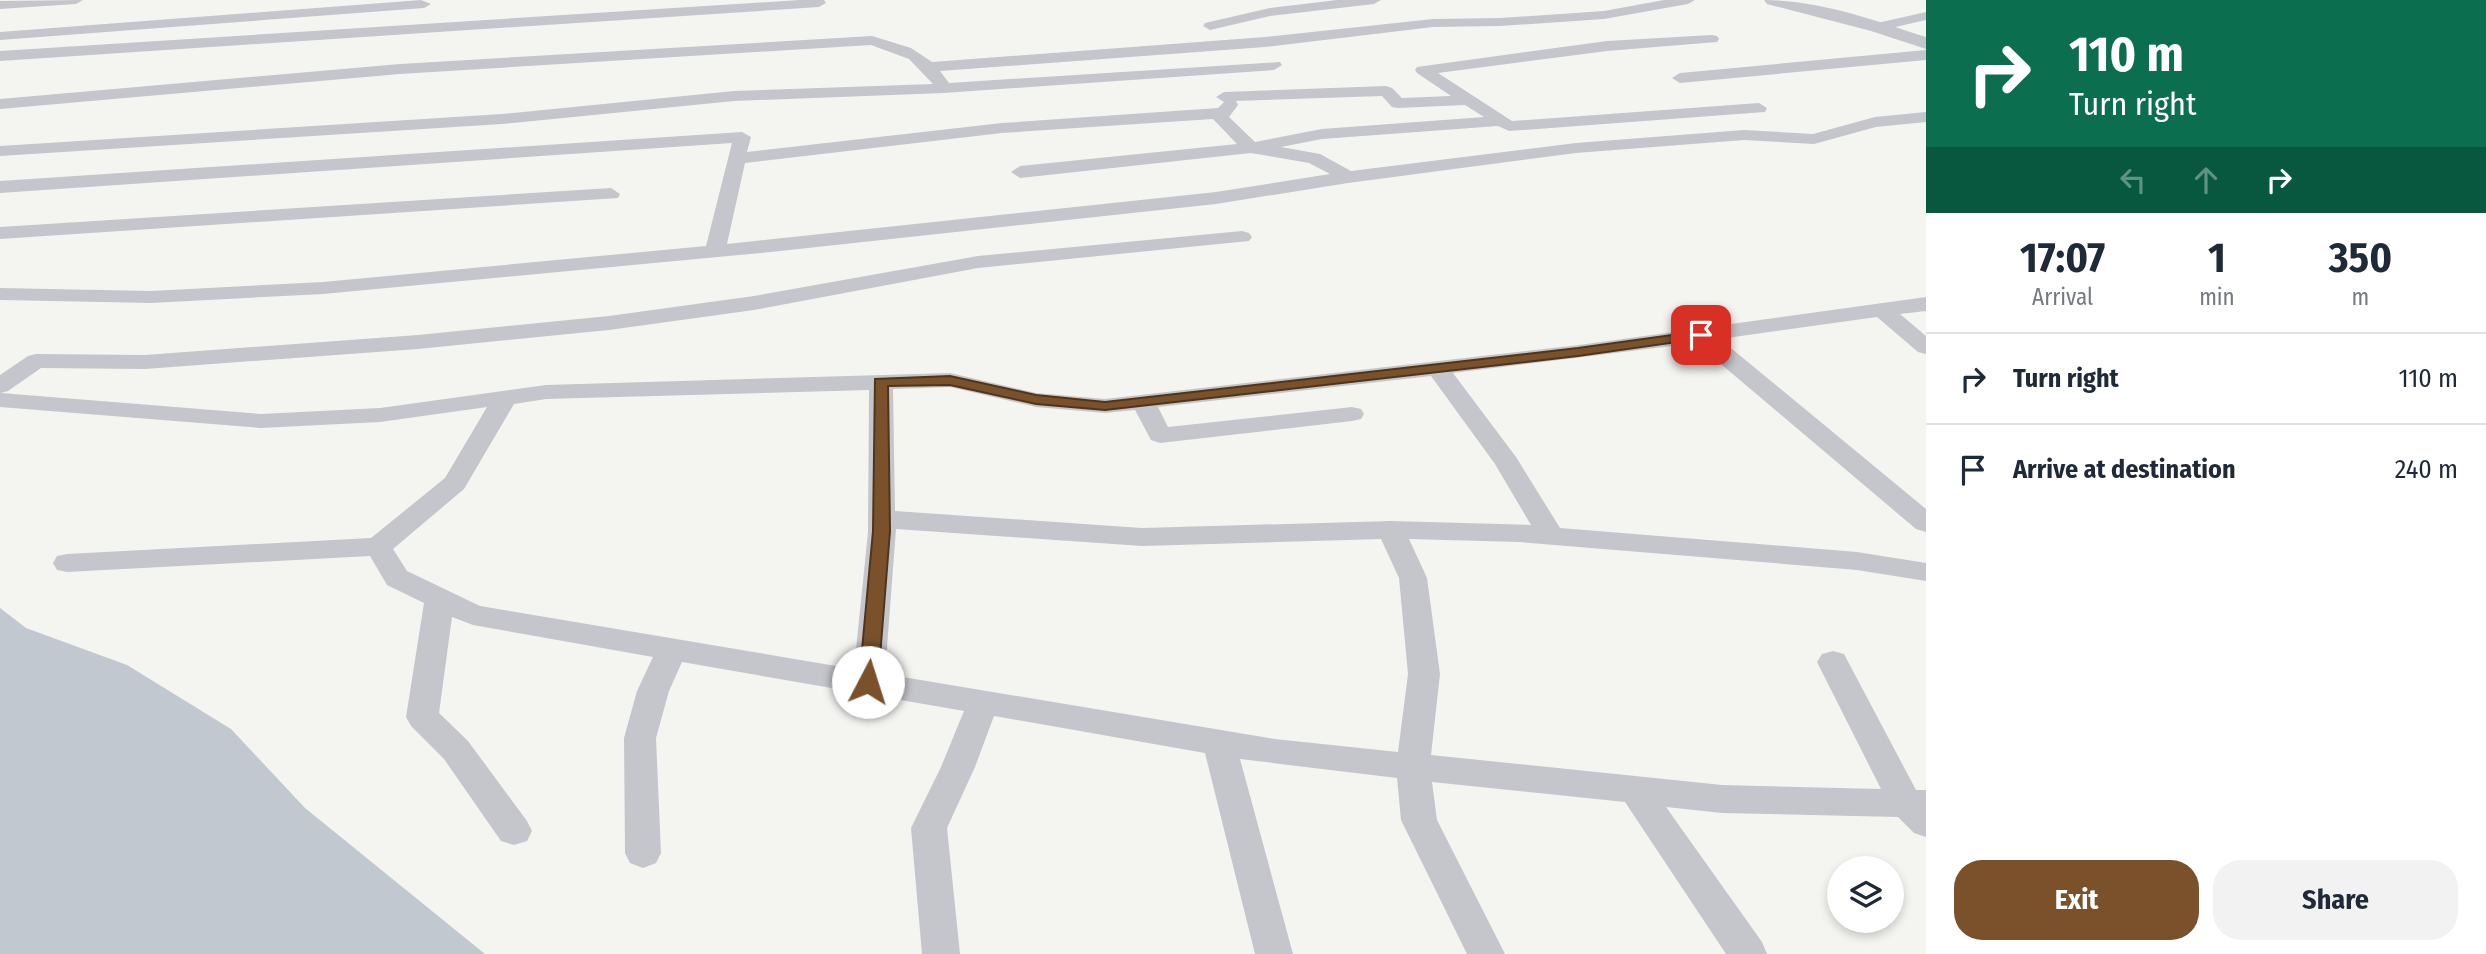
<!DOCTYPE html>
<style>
:root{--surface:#fff;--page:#f2f2f3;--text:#1f2937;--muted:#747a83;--line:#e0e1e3;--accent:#7a512b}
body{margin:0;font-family:"Fira Sans Condensed",sans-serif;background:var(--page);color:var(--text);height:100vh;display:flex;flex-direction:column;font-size:26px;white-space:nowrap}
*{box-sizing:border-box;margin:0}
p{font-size:23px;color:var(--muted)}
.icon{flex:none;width:38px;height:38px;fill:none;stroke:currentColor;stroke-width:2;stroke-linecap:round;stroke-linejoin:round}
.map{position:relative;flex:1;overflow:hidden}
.panel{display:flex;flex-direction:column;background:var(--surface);width:560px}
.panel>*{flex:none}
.hud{background:#0b6e4f;color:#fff;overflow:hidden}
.tools{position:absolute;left:1827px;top:856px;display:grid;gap:14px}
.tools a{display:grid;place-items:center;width:77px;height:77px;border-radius:50%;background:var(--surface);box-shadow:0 4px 10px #0003;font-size:35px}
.pin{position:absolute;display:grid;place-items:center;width:60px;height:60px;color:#fff;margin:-30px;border-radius:14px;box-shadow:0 4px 10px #0006}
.me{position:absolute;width:77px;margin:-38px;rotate:5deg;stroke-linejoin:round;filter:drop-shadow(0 0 5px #0008)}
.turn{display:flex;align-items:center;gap:24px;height:147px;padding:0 28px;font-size:32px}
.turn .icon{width:91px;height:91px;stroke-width:2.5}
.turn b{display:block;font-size:49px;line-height:60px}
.lanes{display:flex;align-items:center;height:66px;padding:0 28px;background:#0003;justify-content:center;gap:35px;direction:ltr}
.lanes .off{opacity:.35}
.eta{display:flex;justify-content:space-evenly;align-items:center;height:119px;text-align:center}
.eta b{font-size:42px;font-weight:700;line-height:49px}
.primary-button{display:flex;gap:14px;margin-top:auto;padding:14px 28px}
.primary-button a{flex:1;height:80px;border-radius:28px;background:var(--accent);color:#fff;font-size:28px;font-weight:700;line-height:80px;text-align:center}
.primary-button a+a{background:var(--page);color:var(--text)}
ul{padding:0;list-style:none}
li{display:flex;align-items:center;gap:21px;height:91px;padding:0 28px;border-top:2px solid var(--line)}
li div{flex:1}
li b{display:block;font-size:26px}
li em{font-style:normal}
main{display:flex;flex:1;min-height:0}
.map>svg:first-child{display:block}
</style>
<main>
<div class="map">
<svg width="1926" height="954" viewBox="0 0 1926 954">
<rect width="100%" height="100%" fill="#f4f5f1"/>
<path fill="#c2c8d0" d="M0,608L26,628L127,665L231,729L305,808L485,954H0Z"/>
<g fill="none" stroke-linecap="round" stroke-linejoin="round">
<path fill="#c4c6cb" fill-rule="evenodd" d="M83,0L76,4L0,9V1Z
M421,0L431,4L424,8L0,40V32Z
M800,0H824L826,3L819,7L0,61V51Z
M1337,0H1381L1374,4L1270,16L1210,30L1203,26L1205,23L1270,8Z
M1664,0H1695L1688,4L1604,19L1500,26L1433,27L1265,47L940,71L949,83L1280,62L1282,65L1274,70L944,93L734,101L502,124L0,156V146L502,114L734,91L933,84L909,59L871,45L400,74L0,109V99L400,64L872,36L911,48L932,62L1265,37L1433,19L1500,18L1604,11Z
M1926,12V20L1878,31L1871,27L1873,24Z
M1712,35L1717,36L1719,39L1717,42L1607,51L1438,73L1512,121L1759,103L1767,108L1765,112L1509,131L1498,126L1322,139L1281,147L1320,154L1351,171L1576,143L1744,130L1813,134L1875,117L1926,112V122L1876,127L1814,144L1744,140L1576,153L1348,183L1216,204L771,252L323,294L151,303L0,300V288L151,291L323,282L706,246L732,143L0,193V181L742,132L751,137L747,152L1002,123L1218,108L1224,102L1216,97L1224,92L1386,86L1392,88L1402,98L1451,96L1417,73L1415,70L1417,67L1607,41ZM1382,96L1392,107L1398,108L1465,105L1484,117L1322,129L1255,142L1229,117L1238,105L1236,101ZM1213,119L1237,144L1020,166L1011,172L1020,178L1251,153L1309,163L1330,174L1216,192L727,244L745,163L1002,133Z
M1926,50V60L1680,83L1672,78L1680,73Z
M611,188L620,194L618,198L0,239V227Z
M1242,231L1249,233L1252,237L1249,241L978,268L754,310L609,330L418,349L145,369L41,368L8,391L1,393L261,414L380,408L546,385L950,373L1036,393L1105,399L1579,345L1926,297V311L1900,314L1926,336V354L1918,352L1877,317L1720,339L1926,509V532L1916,529L1696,343L1453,373L1516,457L1560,528L1857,552L1926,563V581L1857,570L1519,542L1409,539L1427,578L1440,674L1431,755L1722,785L1881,789L1817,662L1822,654L1833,651L1844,654L1916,790H1926V837L1914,833L1898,817L1722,813L1666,807L1762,942L1767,954H1726L1625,802L1432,782L1437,820L1505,954H1467L1401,820L1397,778L1240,759L1293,954H1255L1205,753L994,716L975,767L947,828L960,954H922L911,828L941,767L964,711L682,662L669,691L656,738L661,853L656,863L643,868L630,863L625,853L624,738L637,691L653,657L473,625L452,617L439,713L468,741L527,821L532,831L527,841L514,845L501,841L444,759L411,726L406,717L424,603L387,585L370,556L67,572L57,570L53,563L57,556L67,554L371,538L445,478L487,407L380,422L261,428L0,407V375L28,356L36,354L145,355L418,335L609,316L754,296L978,256ZM1431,376L1495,464L1531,525L1391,521L1142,528L895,511L893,389L950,387L1036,407L1105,413L1135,410L1151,440L1160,443L1352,421L1361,419L1364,414L1361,409L1352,407L1168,427L1158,407ZM869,390L868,532L854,669L480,606L407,571L393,549L464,489L514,404L546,399ZM896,529L1142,546L1381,539L1399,578L1408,674L1398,752L1275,739L885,674Z"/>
<path fill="#c4c6cb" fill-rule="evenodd" d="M1764,0C1819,0 1874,20 1926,37V49L1871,31L1767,4Z"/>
</g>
<path fill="#7a512b" stroke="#4f351c" stroke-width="2" d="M1701,331L1706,332V338L1578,356L1105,410L1036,404L950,385L888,386L890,531L878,682L875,687H861L859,682L873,531L875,379L950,376L1036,395L1105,402L1578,348Z"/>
</svg>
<div class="tools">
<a><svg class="icon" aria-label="layers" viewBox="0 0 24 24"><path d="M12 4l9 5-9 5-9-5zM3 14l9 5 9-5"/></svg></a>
</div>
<div class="pin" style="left:1701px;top:335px;background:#d93025"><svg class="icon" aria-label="arrive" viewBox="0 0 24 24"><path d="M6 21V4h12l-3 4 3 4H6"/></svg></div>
<svg class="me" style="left:868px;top:682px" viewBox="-20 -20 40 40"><circle r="19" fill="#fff"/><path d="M0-13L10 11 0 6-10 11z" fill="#7a512b"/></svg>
</div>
<section class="panel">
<div class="hud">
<div class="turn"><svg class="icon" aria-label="right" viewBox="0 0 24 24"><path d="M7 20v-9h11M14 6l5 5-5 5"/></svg><div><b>110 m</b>Turn right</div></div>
<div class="lanes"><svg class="icon off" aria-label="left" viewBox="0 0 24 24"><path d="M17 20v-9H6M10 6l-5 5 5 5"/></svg><svg class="icon off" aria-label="ahead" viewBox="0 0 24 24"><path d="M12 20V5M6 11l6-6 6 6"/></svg><svg class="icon" aria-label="right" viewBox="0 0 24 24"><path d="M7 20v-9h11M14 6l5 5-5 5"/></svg></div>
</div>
<div class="eta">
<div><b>17:07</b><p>Arrival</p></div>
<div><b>1</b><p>min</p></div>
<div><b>350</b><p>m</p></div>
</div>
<ul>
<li><svg class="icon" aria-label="right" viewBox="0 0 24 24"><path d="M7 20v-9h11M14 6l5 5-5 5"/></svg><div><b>Turn right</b></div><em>110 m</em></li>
<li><svg class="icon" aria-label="arrive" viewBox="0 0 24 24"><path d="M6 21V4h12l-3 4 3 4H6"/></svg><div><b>Arrive at destination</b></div><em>240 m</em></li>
</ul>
<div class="primary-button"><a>Exit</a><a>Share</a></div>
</section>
</main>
